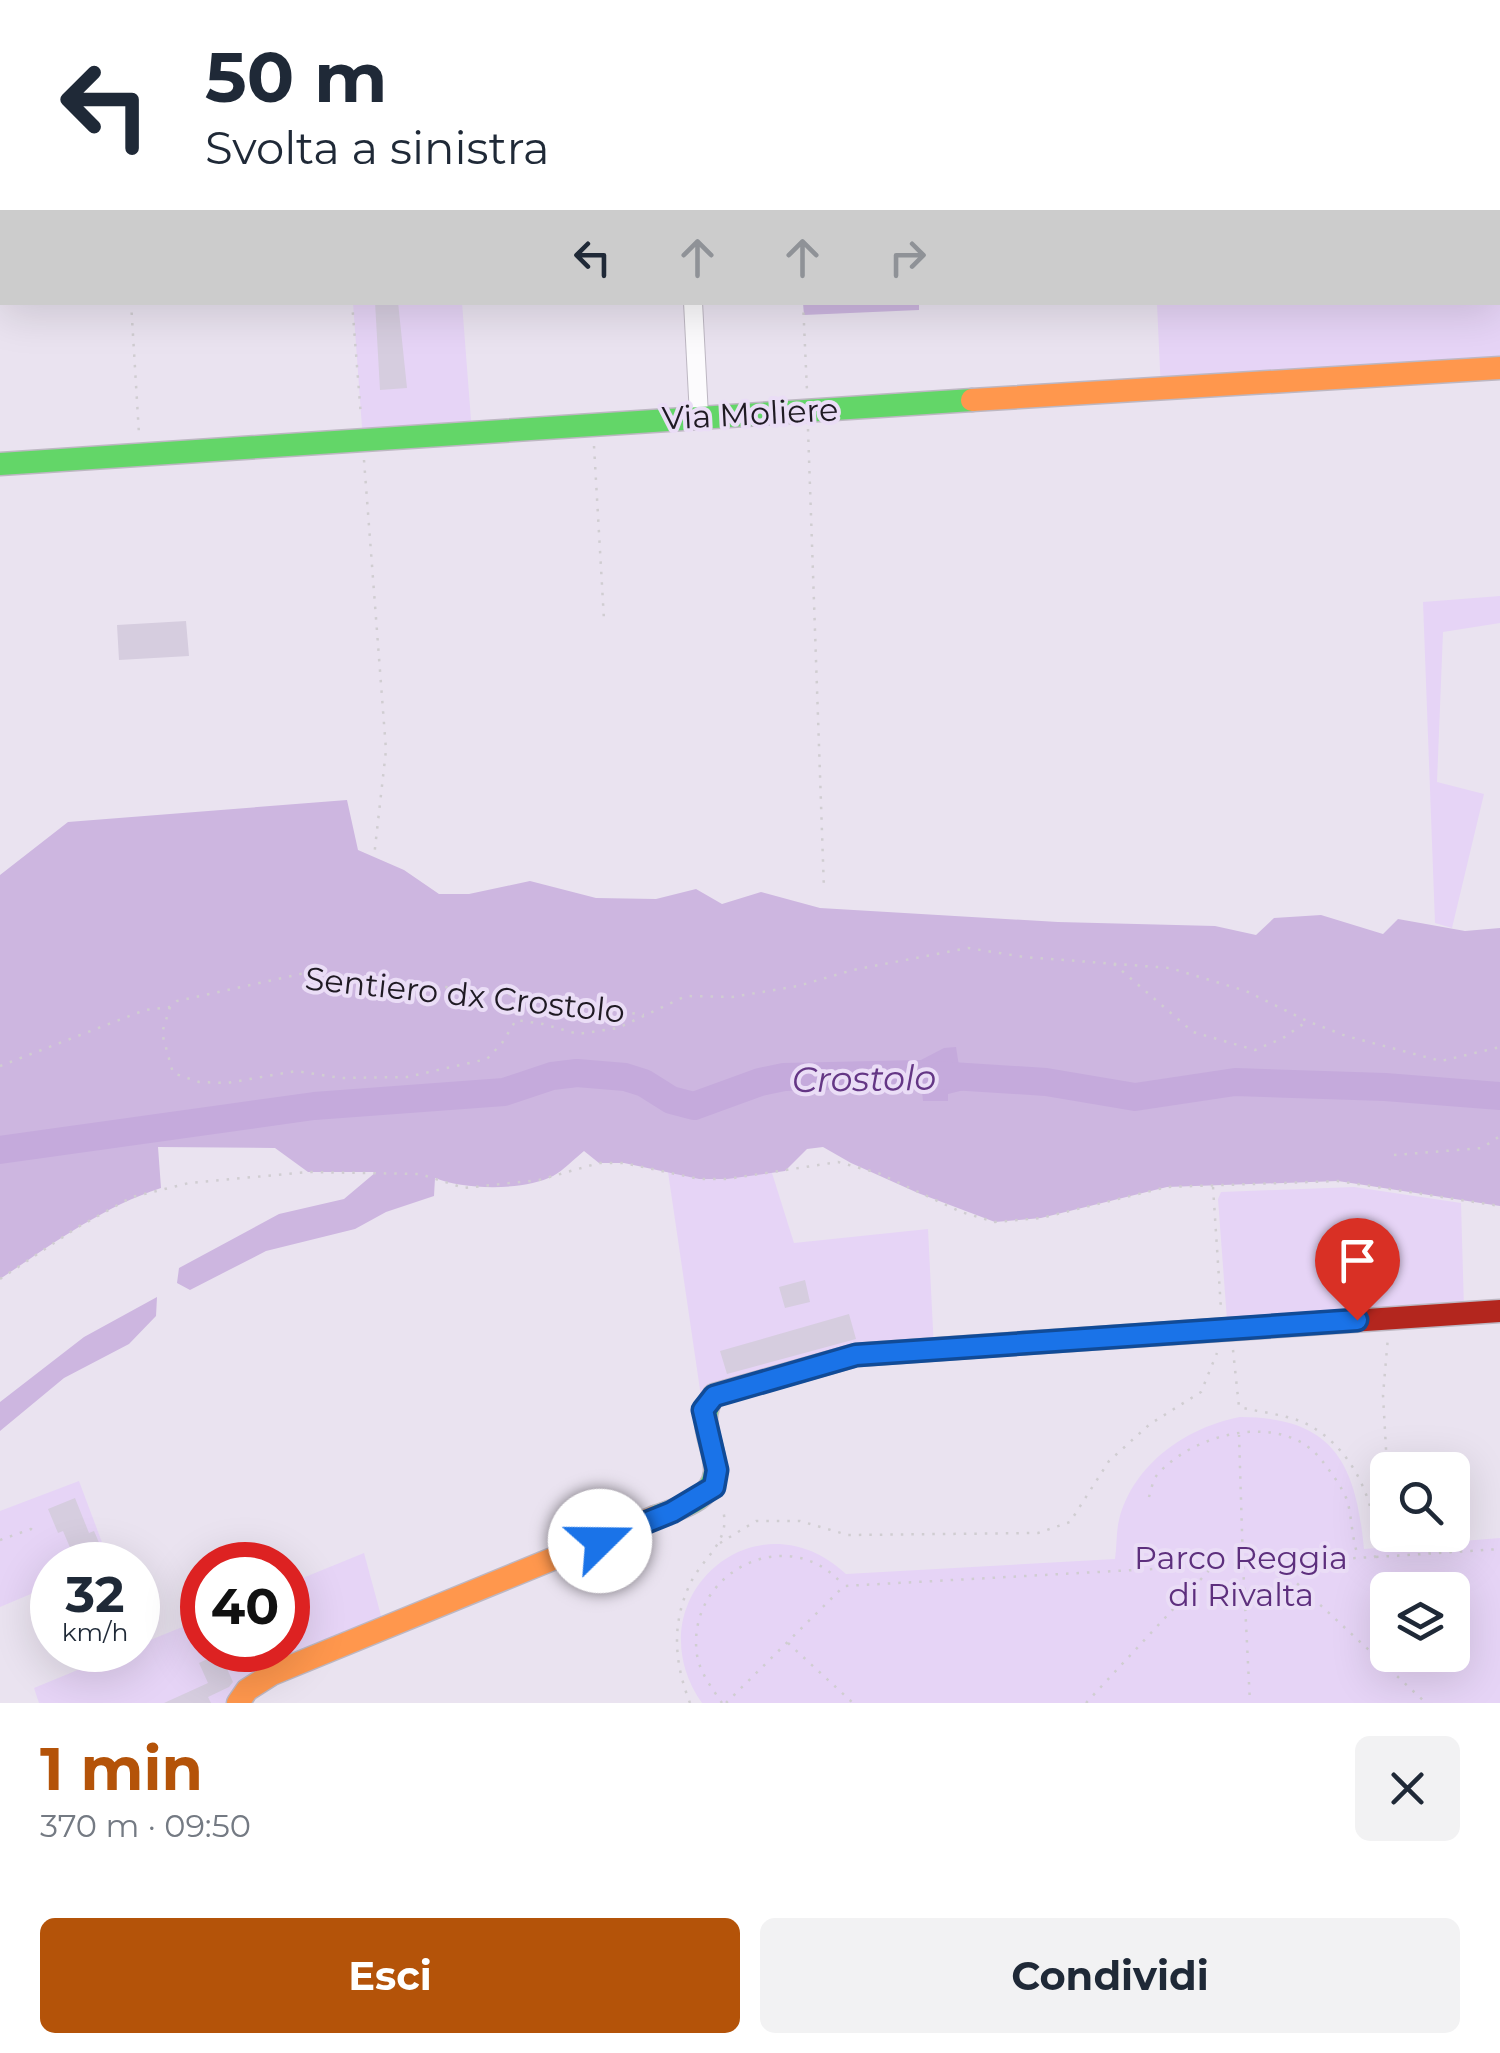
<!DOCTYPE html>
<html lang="it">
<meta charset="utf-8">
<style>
:root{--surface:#fff;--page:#f2f2f3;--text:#1f2937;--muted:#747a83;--accent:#b45309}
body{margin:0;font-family:Montserrat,sans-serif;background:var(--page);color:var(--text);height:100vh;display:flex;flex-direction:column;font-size:38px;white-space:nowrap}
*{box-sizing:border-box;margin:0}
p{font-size:32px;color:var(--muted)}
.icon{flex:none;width:55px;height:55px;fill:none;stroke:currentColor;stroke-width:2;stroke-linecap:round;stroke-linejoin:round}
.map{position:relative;height:1703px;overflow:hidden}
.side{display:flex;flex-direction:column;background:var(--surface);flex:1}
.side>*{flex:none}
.guide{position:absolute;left:0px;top:0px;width:1500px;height:305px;box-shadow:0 10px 40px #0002;background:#fff;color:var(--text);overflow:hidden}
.buttons{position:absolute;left:1370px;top:1452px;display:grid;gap:20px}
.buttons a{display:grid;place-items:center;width:100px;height:100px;border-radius:15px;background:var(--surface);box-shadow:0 10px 40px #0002;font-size:50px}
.speed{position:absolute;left:30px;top:1542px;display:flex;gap:20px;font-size:50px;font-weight:700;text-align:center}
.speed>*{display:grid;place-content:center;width:130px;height:130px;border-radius:50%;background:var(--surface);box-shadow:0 10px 40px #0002;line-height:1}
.speed small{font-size:25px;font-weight:400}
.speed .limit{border:15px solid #d22;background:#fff;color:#111}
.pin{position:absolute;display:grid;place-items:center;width:85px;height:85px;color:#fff;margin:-102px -42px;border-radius:50% 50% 50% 0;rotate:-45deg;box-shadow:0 0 10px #0007}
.pin .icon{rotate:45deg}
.me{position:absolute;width:110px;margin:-55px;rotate:68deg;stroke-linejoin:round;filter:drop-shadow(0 0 8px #0008)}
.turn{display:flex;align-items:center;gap:35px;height:210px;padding:0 40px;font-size:45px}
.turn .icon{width:130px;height:130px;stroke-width:2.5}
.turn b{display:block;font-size:70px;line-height:85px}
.lanes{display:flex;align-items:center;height:95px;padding:0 40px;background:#0003;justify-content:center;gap:50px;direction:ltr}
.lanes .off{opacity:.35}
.round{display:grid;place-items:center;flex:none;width:105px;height:105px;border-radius:15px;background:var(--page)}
.headline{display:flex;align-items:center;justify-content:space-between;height:170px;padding:0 40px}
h1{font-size:60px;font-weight:700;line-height:75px;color:var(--accent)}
.action{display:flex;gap:20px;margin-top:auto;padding:20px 40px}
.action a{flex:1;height:115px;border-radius:15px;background:var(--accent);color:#fff;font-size:40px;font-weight:700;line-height:115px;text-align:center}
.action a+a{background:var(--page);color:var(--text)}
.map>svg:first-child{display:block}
</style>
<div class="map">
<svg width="1500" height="1703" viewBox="0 0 1500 1703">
<rect width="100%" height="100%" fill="#eae3f0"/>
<path fill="#e6d4f6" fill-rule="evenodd" d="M1498,167H1500V368L1161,391L1157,303L1498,302Z
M353,303H462L472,433L363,441Z
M1500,596V623L1443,632L1437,782L1484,794L1452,928L1435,923L1423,602Z
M668,1172L699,1179L772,1173L794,1243L928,1229L934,1350L856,1355L703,1410Z
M1354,1187L1461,1203L1464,1309L1227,1320L1218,1199L1221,1192Z
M1240,1417C1334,1417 1356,1464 1364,1549L1500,1538V1703H702C631,1601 755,1489 846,1574L1115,1559C1117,1546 1116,1532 1119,1520C1133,1464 1187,1427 1240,1417ZM1388,1590H1452V1655H1388Z
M79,1481L109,1561L101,1565H52V1585L0,1607V1511Z
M364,1553L383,1623L234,1703H39L34,1688L126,1650H138V1645L202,1619V1650H288V1584Z"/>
<path fill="#cdb6e0" d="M803,303H919V310L804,315Z
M347,800L358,850L404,870L439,894H469L530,881L596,898L656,899L696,889L722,904L761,892L820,908L1058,922L1215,926L1256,935L1274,918L1321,915L1383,934L1398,919L1465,931L1500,928V1206L1338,1181L1167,1187L1041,1218L995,1222L918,1193L851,1163L823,1147L807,1149L785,1171L727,1179H699L624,1163H599L584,1151C574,1159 564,1170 553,1176C524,1191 464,1190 435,1178L434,1196L386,1212L355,1229L266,1251L190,1290L177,1283L179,1268L279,1214L344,1199L376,1172H308L275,1148L158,1147L161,1188C102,1207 51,1245 0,1279V875L68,822Z
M157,1297L156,1316L129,1344L64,1378L0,1431V1402L84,1337Z"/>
<path fill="#c5aadc" d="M956,1047L959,1066L975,1078L964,1090L948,1094V1101H923L919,1061L944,1048Z"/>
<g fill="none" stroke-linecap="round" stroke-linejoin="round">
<path stroke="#c5aadc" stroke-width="28" d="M0,1150L314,1106L504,1092L552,1076L577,1073L625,1077L644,1083L671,1100L694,1106L760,1082L784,1077L920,1074L1046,1082L1135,1097L1235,1082L1385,1087L1500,1096"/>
</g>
<path fill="#d6cddf" d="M375,302H398L407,388L380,390Z
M186,621L189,656L119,660L117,625Z
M805,1280L810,1302L785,1308L779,1287Z
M849,1314L856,1339L727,1374L720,1351Z
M75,1498L89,1533L94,1531L100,1545L74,1557L63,1531L58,1533L48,1509Z
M220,1653L233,1682L229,1687L208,1697L211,1703H164L208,1683L199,1663Z"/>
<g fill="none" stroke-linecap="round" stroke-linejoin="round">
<g stroke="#bdb7c2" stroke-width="20">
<path id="street" d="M693,302L699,416"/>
</g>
<g stroke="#bdb7c2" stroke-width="25">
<path id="fast" d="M0,464L972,400
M655,1517C669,1512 687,1507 699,1498C740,1467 687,1431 714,1395L856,1355L1025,1343"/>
</g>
<g stroke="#bdb7c2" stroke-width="25">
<path id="slow" d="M972,400L1500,368
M238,1703L247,1690L272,1674L655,1517"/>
</g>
<g stroke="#bdb7c2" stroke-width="25">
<path id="jam" d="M1025,1343L1500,1311"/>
</g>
<path stroke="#d0cdd1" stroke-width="2.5" stroke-dasharray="2.5 8" stroke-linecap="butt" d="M789,0L790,2
M131,302L139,434
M352,302L361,417
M803,302L807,391
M808,429L824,890
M594,446L604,620
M364,460L386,750L374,857
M1114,964L1193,1032L1255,1050L1283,1038L1306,1022
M170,1007L162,1033L173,1073L199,1082L227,1083L296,1071L341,1078L407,1077L487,1059L502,1043L516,1020L543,1024L578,1034L618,1028L686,996L732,997L798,986L853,970L968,948L1024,957L1170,968L1246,991L1307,1021L1346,1036L1441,1061L1500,1047
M0,1066L145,1010L170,1007L177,1001L310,972L518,995L644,1015
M1394,1155L1482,1148L1500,1136
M1213,1187L1221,1309
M0,1279L78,1227L132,1197L189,1183L308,1172L420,1174L464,1188L539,1180L599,1163H624L699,1179H727L838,1162L878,1173L961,1212L995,1222L1041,1218L1167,1187L1338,1181L1500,1206
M1233,1350L1239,1407C1259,1412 1281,1414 1300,1421C1351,1442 1380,1505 1375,1557L1243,1564L1250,1703
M1149,1497C1151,1490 1153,1480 1157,1475C1192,1434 1279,1411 1319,1457C1328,1468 1344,1489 1348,1503C1352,1521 1352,1538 1358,1556
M1377,1533L1387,1467L1383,1395L1388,1337
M0,1540L31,1529L38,1534
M720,1543L756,1521H800L848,1535L1038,1533L1070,1522L1109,1461L1150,1424L1201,1392L1217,1353
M1376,1557L1500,1549
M1274,1562L1426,1703
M788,1643L853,1703
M690,1703C674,1662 671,1623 691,1582C704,1556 733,1540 722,1507
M722,1703C712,1688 700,1673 697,1655C685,1573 788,1520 843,1585
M726,1703L844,1586L1243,1564L1239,1435
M1086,1703L1214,1565"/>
<use href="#street" stroke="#fcfbfd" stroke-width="18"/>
<use href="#fast" stroke="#63d668" stroke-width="22"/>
<use href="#slow" stroke="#ff974d" stroke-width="22"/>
<use href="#jam" stroke="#b3261e" stroke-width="22"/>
</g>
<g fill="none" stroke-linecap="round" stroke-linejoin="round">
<g stroke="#114b97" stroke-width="25">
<path id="route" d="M600,1541L672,1512L714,1487L717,1470L703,1410L714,1396L856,1355L1357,1320"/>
</g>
<use href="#route" stroke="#1a73e8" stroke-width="18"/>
</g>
<g text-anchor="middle" stroke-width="8" stroke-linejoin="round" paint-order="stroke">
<g font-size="32" fill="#1f1a23" stroke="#eaddf6">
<text transform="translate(750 414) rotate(-3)" y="11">Via Moliere</text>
<text transform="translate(465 995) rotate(6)" y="11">Sentiero dx Crostolo</text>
</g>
<g font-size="32" fill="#5d2f7d" stroke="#eaddf6">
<text x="1241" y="1569">Parco Reggia<tspan x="1241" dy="37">di Rivalta</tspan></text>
</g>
<g font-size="35" font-style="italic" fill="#643685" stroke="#eaddf6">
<text transform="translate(864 1079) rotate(-1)" y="12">Crostolo</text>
</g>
</g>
</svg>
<div class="buttons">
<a><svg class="icon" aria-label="search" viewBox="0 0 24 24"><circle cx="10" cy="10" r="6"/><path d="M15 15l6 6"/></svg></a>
<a><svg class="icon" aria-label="layers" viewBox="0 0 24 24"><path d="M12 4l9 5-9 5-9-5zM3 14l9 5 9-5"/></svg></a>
</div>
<div class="speed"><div>32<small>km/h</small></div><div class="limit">40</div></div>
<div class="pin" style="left:1357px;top:1320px;background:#d93025"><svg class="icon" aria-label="arrive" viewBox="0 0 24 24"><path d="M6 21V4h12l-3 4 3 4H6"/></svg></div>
<svg class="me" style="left:600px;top:1541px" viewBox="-20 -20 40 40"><circle r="19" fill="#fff"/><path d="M0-13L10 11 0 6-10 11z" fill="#1a73e8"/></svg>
<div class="guide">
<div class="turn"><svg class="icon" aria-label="left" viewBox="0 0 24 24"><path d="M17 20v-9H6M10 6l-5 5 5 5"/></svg><div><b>50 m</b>Svolta a sinistra</div></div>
<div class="lanes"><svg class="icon" aria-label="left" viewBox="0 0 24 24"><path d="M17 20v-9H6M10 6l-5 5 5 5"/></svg><svg class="icon off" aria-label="ahead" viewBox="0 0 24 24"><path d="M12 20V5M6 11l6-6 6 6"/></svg><svg class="icon off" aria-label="ahead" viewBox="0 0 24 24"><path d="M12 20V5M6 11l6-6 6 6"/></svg><svg class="icon off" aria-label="right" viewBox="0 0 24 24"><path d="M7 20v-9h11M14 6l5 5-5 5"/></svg></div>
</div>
</div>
<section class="side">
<div class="headline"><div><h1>1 min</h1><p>370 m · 09:50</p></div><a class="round"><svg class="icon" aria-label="close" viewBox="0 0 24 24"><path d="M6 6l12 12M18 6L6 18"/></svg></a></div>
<div class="action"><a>Esci</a><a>Condividi</a></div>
</section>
